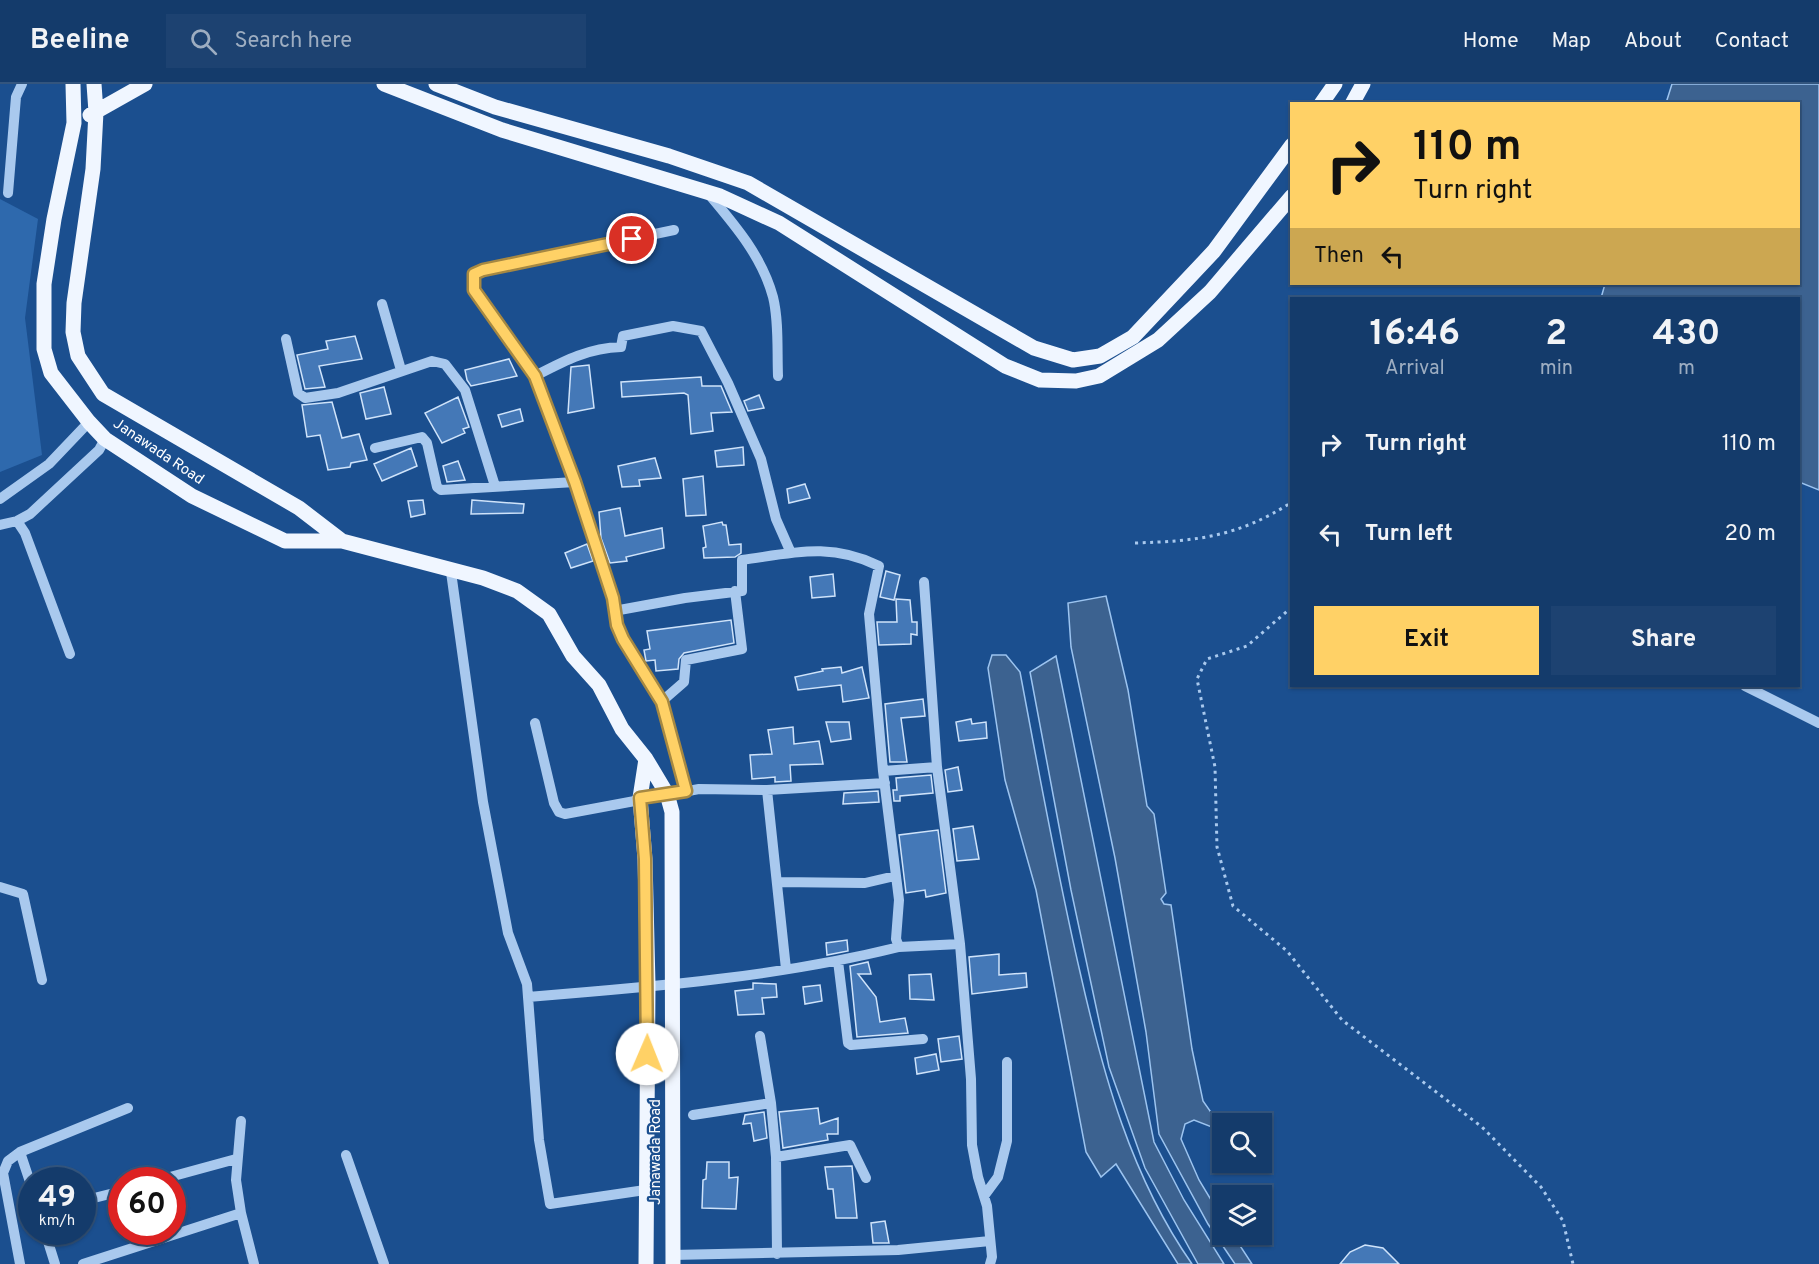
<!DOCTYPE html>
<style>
:root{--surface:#143b6b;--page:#1d4271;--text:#f1f3f6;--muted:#9dadc1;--line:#33557e;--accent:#ffd166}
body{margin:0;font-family:Overpass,sans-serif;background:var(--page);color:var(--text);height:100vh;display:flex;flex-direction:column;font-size:22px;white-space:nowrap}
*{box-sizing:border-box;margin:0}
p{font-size:20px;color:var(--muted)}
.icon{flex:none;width:33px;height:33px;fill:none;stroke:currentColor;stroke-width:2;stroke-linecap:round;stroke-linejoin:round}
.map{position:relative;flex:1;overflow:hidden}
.panel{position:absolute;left:1290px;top:213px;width:510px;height:390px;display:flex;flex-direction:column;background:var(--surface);border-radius:0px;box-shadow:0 2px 4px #0004,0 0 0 2px var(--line)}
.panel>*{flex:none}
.guide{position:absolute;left:1290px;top:18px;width:510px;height:183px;border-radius:0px;box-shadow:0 2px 4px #0004,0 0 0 2px var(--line);background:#ffd166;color:#111;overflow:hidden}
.fabs{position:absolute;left:1212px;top:1029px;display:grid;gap:12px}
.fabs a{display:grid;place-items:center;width:60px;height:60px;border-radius:0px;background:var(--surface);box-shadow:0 2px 4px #0004,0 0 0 2px var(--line);font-size:30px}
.speed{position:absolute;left:18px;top:1083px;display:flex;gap:12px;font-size:30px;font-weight:700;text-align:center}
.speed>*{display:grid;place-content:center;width:78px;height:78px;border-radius:50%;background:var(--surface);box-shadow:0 2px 4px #0004,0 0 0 2px var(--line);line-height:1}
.speed small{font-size:15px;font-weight:400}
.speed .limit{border:9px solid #d22;background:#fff;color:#111}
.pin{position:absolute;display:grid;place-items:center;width:51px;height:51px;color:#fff;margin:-26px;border:3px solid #fff;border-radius:50%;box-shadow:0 2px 6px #0007}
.me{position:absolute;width:66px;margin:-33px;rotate:1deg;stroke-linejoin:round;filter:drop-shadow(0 0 4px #0008)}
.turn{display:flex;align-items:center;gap:21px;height:126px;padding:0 24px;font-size:27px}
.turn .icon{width:78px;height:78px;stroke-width:2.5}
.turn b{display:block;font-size:42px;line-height:51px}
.then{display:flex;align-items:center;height:57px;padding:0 24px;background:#0003;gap:12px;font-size:22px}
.eta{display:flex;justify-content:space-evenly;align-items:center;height:102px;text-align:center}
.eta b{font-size:36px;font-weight:700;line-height:42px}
.button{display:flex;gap:12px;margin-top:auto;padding:12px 24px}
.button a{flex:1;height:69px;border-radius:0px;background:var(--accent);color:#111;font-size:24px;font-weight:700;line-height:69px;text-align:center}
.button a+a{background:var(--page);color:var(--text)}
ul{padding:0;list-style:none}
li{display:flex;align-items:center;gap:18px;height:90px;padding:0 24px}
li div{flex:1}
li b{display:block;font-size:22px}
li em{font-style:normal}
header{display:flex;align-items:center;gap:36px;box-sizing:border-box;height:84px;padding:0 30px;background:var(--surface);border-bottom:2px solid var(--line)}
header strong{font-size:28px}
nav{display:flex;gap:33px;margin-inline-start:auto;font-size:21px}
.search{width:420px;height:54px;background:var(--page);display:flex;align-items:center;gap:15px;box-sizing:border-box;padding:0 21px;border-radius:0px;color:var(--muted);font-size:22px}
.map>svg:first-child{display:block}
</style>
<header>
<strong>Beeline</strong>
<div class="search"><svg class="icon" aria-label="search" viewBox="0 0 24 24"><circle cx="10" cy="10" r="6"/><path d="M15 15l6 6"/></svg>Search here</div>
<nav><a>Home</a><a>Map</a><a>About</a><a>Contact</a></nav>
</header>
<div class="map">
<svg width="1819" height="1180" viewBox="0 0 1819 1180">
<rect width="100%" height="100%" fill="#1b4f8f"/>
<path fill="#2e69ad" d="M0,115L38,135L25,234L42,371L0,388Z"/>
<path fill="#3c6290" stroke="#9cc4f0" stroke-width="1.5" d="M1672,0H1819V406L1799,398L1798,214H1601L1605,200H1798V20L1666,19Z
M1106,512L1128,606L1147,722L1154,730L1166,809L1161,815L1164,820L1171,821L1192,965L1203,1017L1222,1044V1047L1194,1036L1185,1040L1181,1055L1199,1096L1222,1134V1150L1233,1151L1252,1180H1235L1208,1140L1159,1050L1146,948L1115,774L1071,563L1068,519Z
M992,571H1006L1020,588C1039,689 1057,789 1080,888C1103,990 1131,1093 1192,1180H1178L1116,1080L1101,1093L1086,1068L1036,806L1005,696L988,584Z
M1056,572L1154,1058L1184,1116L1224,1180H1198L1145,1084L1109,983L1071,806L1030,588Z"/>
<path fill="#4478b7" stroke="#cfe3fa" stroke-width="1.5" d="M355,252L362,275L319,282L325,303L305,305L297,271L328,265L326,257Z
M509,275L517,292L471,302L467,296L465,286Z
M589,281L594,324L568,329L571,283Z
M701,293L702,302H721L732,328L711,329L713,347L691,350L688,311L684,309L622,313L621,298Z
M384,303L391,330L366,335L360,309Z
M759,311L764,324L748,327L744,317Z
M458,313L469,343L463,345L465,349L442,359L425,329Z
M332,318L342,354L359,350L367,376L351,379L350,383L328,386L320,351L307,353L302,321Z
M520,325L523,337L502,343L498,331Z
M743,363L744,381L717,383L715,367Z
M411,364L417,382L382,397L374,380Z
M655,374L661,394L639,396L640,402L622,403L618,382Z
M458,377L465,396L447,398L443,382Z
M703,392L706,431L686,432L683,395Z
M805,400L810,414L789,419L787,405Z
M423,416L425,430L411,433L408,417Z
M472,416L524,420L523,429L471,430Z
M620,424L625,452L662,444L664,464L626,473L627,477L610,479L601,454L599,428Z
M722,438L723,441H726L729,461L741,460V469L735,473L704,474L703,464L706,463L703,442Z
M587,460L593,477L571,484L565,469Z
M886,487L900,491L894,516L880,513Z
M833,490L835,512L812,514L810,493Z
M896,515L910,516L912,538H917V551L911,550V560L879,561L877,538H897Z
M731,536L734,559L684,569L679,575L678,585L656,587L655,576L646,577L644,566L650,565L647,547Z
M841,583L842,589L862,583L869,614L843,618L841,601L798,606L795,593L823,587L822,585Z
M923,615L925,632L901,634L907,678H890L885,620Z
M971,635L972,640L986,638L987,654L959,657L956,638Z
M826,638H849L851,655L831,658Z
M793,643L794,660L819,657L823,680L790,681L791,697L775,698V693L752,695L750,671L772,670L768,646Z
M958,683L962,706L948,708L945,686Z
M931,691L933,709L900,712V717H894L893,706H897L896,694Z
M878,707L879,718L843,720L844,709Z
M973,742L979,775L957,777L953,745Z
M938,746L946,809L926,813L925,806L906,809L899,751Z
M847,856L848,867L827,871L826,859Z
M999,870V891L1026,889L1027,903L972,910L969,873Z
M868,878L871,890H858L876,913L880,938L905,934L908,949L857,953L850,882Z
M931,890L934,916L910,915L909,891Z
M753,899L776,900L777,913L762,914L764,930L738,931L735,907L753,905Z
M820,901L822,917L805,920L803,903Z
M959,952L962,975L941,978L938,955Z
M936,970L939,986L917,990L915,974Z
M818,1024L820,1040L838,1034V1050H827L828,1056L783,1064L779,1028Z
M764,1028L767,1054L754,1057L751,1039L743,1040L745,1031Z
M707,1078H729V1094L738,1093L736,1125L702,1124L703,1096L706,1095Z
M852,1082L857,1134H836L833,1105H828L825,1083Z
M885,1137L889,1159H873L871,1139Z
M1365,1161L1383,1164L1399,1180H1340L1350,1168Z"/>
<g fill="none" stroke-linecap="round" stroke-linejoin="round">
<path stroke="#a9c9ee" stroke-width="3" stroke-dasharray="3 4.5" stroke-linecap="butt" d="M1135,459C1197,457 1238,453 1292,418
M1292,523L1247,562L1207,575L1197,595L1215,683L1217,763L1233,822L1287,867L1342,936L1482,1043L1541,1103L1563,1137L1573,1180"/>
<path stroke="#a9c9ee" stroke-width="10" d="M707,108C734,140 762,172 773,213C779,237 777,267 778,292
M8,109L16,13L22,0
M674,146L483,186L474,191V206L535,292L575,398L613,515L617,541L661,618L686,707
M382,220L401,286
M286,255L298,309L305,314L338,309L432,277L445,280L465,306L495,402
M535,292C564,277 588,264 621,263L623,252L673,242L701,247L728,299L761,375L776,435L791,469
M375,364L422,353L427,359L437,403L441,406L575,398
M0,415L49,380L89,338
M17,437L25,449L70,570
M0,441L17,437L30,430L99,366L105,355
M451,488L483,718L508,849L527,900L539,1056L550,1120L645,1106
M924,498L937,683L960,860
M614,527L685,514L742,507V476C793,469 830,458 879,482L869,530L883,687
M1745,602L1819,639
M661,618L684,598L686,576L742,565L735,507
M535,639L554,719L559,728L565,730L699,705L767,706L885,699
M767,706L786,885
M778,798L865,799L895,792
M0,803L23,810L42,896
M899,863L960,860L971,995L972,1061L978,1093L987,1122L992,1173L990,1180
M838,877L848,959L851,961L923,955
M528,913C652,903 778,893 899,863L896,855L899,816L883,687L937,683
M760,952L771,1019L776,1073L777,1170
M693,1031L771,1019
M241,1037L236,1096L241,1129L254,1180
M20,1068L32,1104
M346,1071L384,1180
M776,1073L850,1061L866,1094
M159,1096L236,1075
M984,1112L998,1093L1007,1057V978
M82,1117L122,1107
M45,1148L55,1180
M672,1171L898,1166L990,1157
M20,1180L3,1089L8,1077L20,1068L128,1024
M83,1180L241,1129"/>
<path stroke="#f0f6ff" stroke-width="15" d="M73,0L74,39L54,135L44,200V265L51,289L89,338L105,355L192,412L285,457H342L483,494L517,507L549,530L573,572L599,601L622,645L646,675L667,710L672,728L673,1180
M94,0L96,28L93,85L74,219L73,248L78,272L103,310L299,424L342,457
M384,0L502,46L720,112L779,139L1005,282L1040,296L1076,297L1099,292L1158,256L1210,208L1292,112
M436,0L495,23L669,72L748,99L1034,264L1073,276L1100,272L1133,253L1214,167L1292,61
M1321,20L1335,0
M1352,20L1363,0
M90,31L145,0
M646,1180L648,901L645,775L640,714L646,675"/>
</g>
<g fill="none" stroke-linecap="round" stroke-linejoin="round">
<g stroke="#a68842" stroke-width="15">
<path id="route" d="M632,155L483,186L474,190V206L535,292L575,398L613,514L617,541L623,555L662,618L686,707L640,714L645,775L647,970"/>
</g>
<use href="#route" stroke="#ffd166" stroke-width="10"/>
</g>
<g text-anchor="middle" stroke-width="4.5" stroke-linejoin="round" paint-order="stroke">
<g font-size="15" fill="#fff" stroke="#1b4f8f">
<text transform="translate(159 367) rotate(34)" y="5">Janawada Road</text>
<text transform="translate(655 1068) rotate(-90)" y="5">Janawada Road</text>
</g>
</g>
</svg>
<div class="fabs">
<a><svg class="icon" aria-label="search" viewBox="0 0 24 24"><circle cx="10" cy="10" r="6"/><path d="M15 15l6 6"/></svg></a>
<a><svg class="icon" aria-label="layers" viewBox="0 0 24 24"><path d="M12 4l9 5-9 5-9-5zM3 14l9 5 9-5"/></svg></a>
</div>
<div class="speed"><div>49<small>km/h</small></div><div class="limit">60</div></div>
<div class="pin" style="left:632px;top:155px;background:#d93025"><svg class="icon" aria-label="arrive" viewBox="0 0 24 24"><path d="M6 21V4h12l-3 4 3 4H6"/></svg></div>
<svg class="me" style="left:647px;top:970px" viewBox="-20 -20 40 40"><circle r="19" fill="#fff"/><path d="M0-13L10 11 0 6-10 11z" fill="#ffd166"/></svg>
<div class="guide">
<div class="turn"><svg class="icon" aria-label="right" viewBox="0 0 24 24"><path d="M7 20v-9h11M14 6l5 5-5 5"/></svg><div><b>110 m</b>Turn right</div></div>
<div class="then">Then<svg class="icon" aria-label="left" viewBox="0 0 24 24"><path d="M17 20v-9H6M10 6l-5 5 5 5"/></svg></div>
</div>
<section class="panel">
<div class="eta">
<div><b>16:46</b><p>Arrival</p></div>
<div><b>2</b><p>min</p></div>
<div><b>430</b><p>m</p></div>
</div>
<ul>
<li><svg class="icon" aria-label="right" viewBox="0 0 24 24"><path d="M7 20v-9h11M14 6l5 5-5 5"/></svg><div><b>Turn right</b></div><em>110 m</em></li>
<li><svg class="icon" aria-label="left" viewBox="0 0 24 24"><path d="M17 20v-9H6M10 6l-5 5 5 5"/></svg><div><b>Turn left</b></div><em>20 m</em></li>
</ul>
<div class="button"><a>Exit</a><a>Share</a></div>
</section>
</div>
